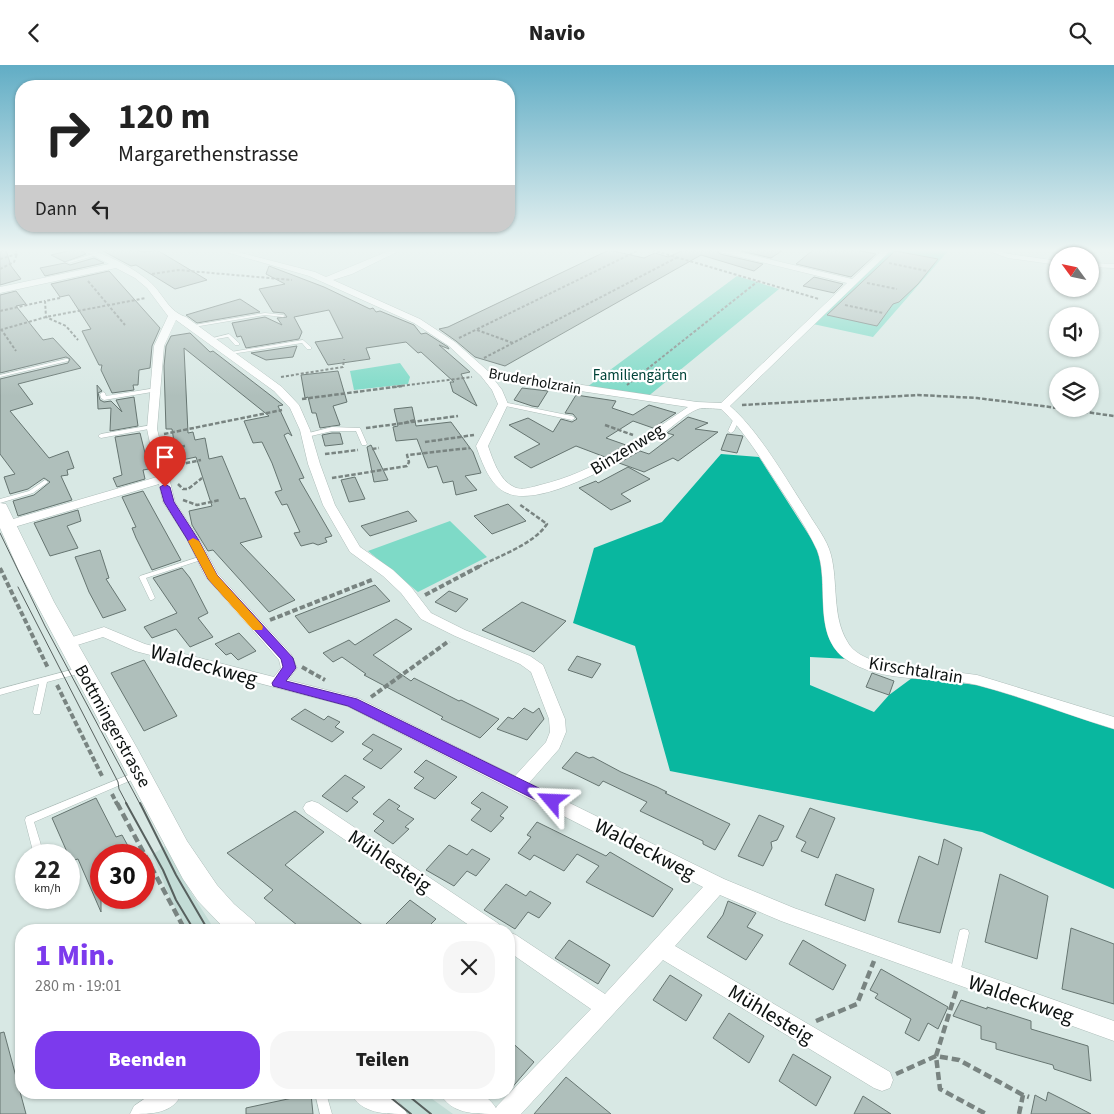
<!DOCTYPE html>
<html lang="de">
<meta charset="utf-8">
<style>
:root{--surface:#fff;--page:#f6f6f6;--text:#222;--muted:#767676;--accent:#7c3aed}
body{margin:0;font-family:"Source Sans 3",sans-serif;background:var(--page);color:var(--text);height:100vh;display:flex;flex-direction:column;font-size:19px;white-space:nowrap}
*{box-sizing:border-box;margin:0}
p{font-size:16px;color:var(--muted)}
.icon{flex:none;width:28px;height:28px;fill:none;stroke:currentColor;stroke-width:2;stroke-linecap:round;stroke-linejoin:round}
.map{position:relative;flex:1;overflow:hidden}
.sheet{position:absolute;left:15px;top:859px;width:500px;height:175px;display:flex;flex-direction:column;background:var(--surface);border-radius:20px;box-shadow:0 1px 4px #0004}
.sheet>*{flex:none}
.hud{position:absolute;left:15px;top:15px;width:500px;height:152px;border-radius:20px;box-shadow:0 1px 4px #0004;background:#fff;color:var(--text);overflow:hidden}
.needle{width:32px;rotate:303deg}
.fabs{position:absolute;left:1049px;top:182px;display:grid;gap:10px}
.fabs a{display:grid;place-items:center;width:50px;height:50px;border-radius:50%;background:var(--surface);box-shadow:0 1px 4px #0004;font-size:25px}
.speed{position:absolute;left:15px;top:779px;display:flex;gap:10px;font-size:25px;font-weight:700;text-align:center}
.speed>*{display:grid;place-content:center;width:65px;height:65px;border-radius:50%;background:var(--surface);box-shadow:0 1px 4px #0004;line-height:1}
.speed small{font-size:12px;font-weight:400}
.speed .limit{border:8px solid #d22;background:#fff;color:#111}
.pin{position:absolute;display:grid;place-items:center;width:42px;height:42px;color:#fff;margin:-51px -21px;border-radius:50% 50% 50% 0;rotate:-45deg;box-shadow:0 0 5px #0007}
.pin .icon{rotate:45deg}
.me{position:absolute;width:55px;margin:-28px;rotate:296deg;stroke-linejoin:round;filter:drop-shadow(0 0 4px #0008)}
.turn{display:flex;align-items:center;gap:18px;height:105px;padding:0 20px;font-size:22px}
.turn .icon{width:65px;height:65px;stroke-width:2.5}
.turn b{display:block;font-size:35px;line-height:42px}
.then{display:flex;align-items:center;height:48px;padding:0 20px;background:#0003;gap:10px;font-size:19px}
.round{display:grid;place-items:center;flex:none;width:52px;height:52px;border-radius:20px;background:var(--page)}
.summary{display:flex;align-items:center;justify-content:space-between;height:85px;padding:0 20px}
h1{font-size:30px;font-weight:800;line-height:38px;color:var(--accent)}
.action{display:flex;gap:10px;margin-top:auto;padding:10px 20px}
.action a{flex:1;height:58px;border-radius:20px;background:var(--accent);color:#fff;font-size:20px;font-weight:800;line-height:58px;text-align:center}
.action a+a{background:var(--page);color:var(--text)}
header{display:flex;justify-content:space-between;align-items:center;height:65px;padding:0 20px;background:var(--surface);font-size:22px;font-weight:800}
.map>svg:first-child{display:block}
</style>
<header><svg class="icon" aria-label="back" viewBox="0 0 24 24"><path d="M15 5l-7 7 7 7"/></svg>Navio<svg class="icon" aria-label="search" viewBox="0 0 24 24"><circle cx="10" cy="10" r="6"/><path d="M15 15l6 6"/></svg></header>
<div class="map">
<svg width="1114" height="1049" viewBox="0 0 1114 1049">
<rect width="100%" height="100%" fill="#d8e8e4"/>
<path fill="#c3dcd6" d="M165,781L190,826L215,865H188L172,837L152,790Z
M377,1028H424L453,1049H404Z"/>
<path fill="#7edac7" d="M892,185H949L873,272L813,259Z
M737,211L779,224L646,333L583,325Z
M400,298L410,312L408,319L354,325L350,306Z
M450,456L487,492L418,527L368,486Z"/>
<path fill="#09b79f" d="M721,389L759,392L821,489L849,594L810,592V620L874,647L889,630L912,613L996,622L1114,656V824L982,767L670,706L635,581L573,558L594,483L662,457Z"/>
<path fill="#afbfbb" stroke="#667571" d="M0,185H6L11,201L21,214L0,220Z
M72,185H81L86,189L65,197L51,190Z
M101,185H136L145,187L157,185L207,215L175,224L136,200L131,201Z
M609,185L644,193L655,188L668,192L684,185H717L720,189L763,199L754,206L701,190L505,301L475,292L456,276L439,264L448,262Z
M737,185H783L771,193Z
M813,185H857L876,189L851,212L796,199Z
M895,186L938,194L918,219L899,237L893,239L877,261L827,250Z
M94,193L104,198L45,211L40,203L65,198L70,200Z
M269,201L324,222L370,244L373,243L376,247L380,246L414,260L421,269L426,268L448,282L449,284L439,280L470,307L461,309L477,341L453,327L450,317H454L421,287L418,288L406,277L366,283L370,294L328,300L315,277L343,273L329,245L294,252L302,267L299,274L246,283L241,271L237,272L232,258L265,252L282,260L277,253L287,252L284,248L273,247L259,224L285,219L266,209Z
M109,206L160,263L152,281L150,303L139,305L138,320H133L134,325L112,328L101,305L102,300H99L82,266L91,264L69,230L60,232L51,219Z
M814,212L843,219L834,228L803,221Z
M16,226L26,239L16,241L43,275L53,273L81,303L18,319L33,339L10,346L49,393L68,386L74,403L67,405L68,410L61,411L72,435L18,451L13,436L34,430L50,417L44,413L28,424L10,429L4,412L15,409L0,389V314L68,298L70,294L66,292L0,308V230Z
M240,234L260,247L197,258L186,250Z
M190,268L210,287L213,286L283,340L278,341L292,371L288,368L284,370L304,413L299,414L332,471L325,473L327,477L318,480L313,478L301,481L294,468L300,467L287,439L282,440L275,427L282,425L272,398L262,377L253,378L244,356L269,351L184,283L188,368L193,367L195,375L205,373L209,394L222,391L240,434L245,433L262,472L240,478L295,535L269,547L213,485L208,486L192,460L189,446L212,441L196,392L177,396L172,364H166L164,301L166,281L171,271Z
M297,281L293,292L266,295L251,288Z
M338,306L347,337L333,341L340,360L320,363L316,348H312L308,332L305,333L301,310Z
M97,320L102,326L98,328L100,335L104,337L111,336L122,347L116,335L134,332L138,361L110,366L111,343L98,344Z
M522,323L548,326L538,342L532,341L514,335Z
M576,330L616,336L612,343L633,350L649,340L676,348L653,363L633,356L606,373L626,380L605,392L576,381L531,403L514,392L540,379L509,360L528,353L553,367L561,354L572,357L577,354L573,349L565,348Z
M412,342L416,361L451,357L473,387L481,408L465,411L477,425L456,430L453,416L443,418L437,401L428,403L417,374L396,376L393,362L398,361L394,344Z
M688,352L708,358L695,364L718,367L678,396L673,393L644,407L619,398L640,386L649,389L674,370L667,368Z
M140,368L149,404L143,405L145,414L117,422L113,413L122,410L115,372Z
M332,368H340L343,379L325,381L322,370Z
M727,369L743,371L737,388L721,385Z
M371,380L388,415L374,417L367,382Z
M628,402L650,414L621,429L631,436L611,445L579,423L596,416L598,418Z
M355,412L365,434L349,437L341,415Z
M143,426L181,495L152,505L136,473L132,463L136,462L122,432Z
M508,439L526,456L492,469L474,451Z
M78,445L81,456L67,461L78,483L50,491L34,458Z
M408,446L417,456L370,471L361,461Z
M100,485L109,513L106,514L126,545L103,553L89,527L75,492Z
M182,503L190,513L208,548L198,553L213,572L190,582L176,564L152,573L144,562L177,548L153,513Z
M375,520L390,536L309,568L295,551Z
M449,526L468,534L456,547L435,537Z
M522,537L566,556L534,587L482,565Z
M396,554L412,564L373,590L411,616L414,613L459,636L461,635L499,654L480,673L441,654L443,652L364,610L366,609L342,592L333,597L323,588L349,575L355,580Z
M239,568L256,586L238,595L231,588L226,590L215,579Z
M577,591L601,599L592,613L568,605Z
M144,595L177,651L144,666L111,608Z
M872,608L894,616L889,630L866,622Z
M524,643L533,648L539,643L544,654L527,675L497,664L508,652L513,654Z
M305,644L324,655L328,651L340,657L335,662L344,667L332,677L291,654Z
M373,669L402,684L381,704L363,694L373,685L362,679Z
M576,687L589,693L593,692L621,707L657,722L667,727L665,728L730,759L715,785L703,779V776L640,746L647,737L603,716L599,721L562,703Z
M426,695L457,712L435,734L414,723L424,713L414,707Z
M345,710L365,722L352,733L358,737L347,747L322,731Z
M482,727L508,742L500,751L504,753L491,767L471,755L481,744L471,738Z
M96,733L116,772L122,770L133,790H101V847L78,794L71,796L52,753Z
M389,734L400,741L397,744L414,754L405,762L409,764L393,779L374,766L384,756L373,749Z
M810,743L835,753L818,793L801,786L806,777L796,772Z
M295,746L324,767L285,800L369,865H303L264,833L273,825L227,788Z
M759,750L784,761L777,775L771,777L772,783L763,801L738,791Z
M537,757L606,791L610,787L673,824L653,852L586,817L599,801L577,789L564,806L534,790L530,795L518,788L531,772L527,770Z
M944,774L962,783L940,868L898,857L919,791L938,800Z
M449,780L467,790L472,784L490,794L476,811L467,806L454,821L426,805Z
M836,809L874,824L865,856L825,840Z
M1000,809L1048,831L1037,894L985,877Z
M506,819L526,831L530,826L551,838L539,853L528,847L515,864L484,845Z
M410,835L436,854L425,865H380Z
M728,836L756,848L747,862L763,870L746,895L707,872L723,850Z
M1071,863L1114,879V939L1062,924Z
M569,875L610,900L598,919L555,893Z
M803,875L846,900L833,925L789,899Z
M881,904L948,942L938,964L928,958L919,976L905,968L911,954L875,933L878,929L870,925Z
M670,910L702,930L686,956L653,935Z
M961,935L987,944V942L1031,956V964L1088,981L1091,1016L1054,1004L1053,1000L996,984V978L981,974V961L953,951Z
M729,948L764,971L749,998L713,973Z
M4,967L26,1049H0V968Z
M509,975L534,997L509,1026Z
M793,989L831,1012L816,1041L779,1016Z
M566,1012L611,1049H534Z
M1048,1027L1064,1035L1091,1049H1031L1035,1030L1046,1036Z
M311,1029L313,1049H246V1043Z
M863,1031L891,1049H854Z"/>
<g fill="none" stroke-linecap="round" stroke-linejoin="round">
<g stroke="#adbdb9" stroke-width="1">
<path id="lane" d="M96,188L98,189L97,190L69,198L67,197Z
M265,248L283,250L285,251L283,252L265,250L194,262L192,261L194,260Z
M229,269L239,278V280H235L228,272L211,275L209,274Z
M303,275L311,282V284H307L302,278L231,289L229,288L231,287Z
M66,294H68V296L0,312V310Z
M156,323L158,324V326L104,335L101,333L100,329L103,327L105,328L106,331Z
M503,337L572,351L575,353L572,355L501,340V338Z
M737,351L740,353L734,366L731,368L729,367L728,366L734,353Z
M152,360L155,362L154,363L101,373L98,371L101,369Z
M332,362L360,363L367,379L366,380H362L356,366H332L307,372L304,370L305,369Z
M45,415L48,417L47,418L33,428L0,438V434L29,426Z
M202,491L205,493L204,494L146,513L155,533L152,535H150L139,512L140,511Z
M82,602L85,603L86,605L85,607L47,617L40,649H34L33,647L39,619L0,630V624Z
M138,706L141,707L142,709L141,711L34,757L44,790H34L25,755L26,752Z
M964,864L968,865L969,868L960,908L959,911L955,913L951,911L950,908L959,868L960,865Z
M315,1028H326L332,1049H320Z"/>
</g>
<g stroke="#adbdb9" stroke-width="1">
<path id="street" d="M83,185C99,183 143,208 154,221C165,233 170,247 186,252L282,322L299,340L310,365L320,399L335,440L360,482L393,505L411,522L431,548L465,565L530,591L543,600L565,654L566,667L559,684L529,718L724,814L794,843L1114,956V976L781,856L720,830L675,881L890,1007L893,1015L890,1023L882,1026L874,1023L663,895L521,1049H493L497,1041L591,944L509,887V867L516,870L605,929L703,822L347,641L135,586L103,572L68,583L63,581L61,578L63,575L104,562L145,579L274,612L281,603L279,595L205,511L187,474L163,437L159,419L11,463H3L1,460L3,457L157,412L147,364L154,281L168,251L147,223L135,213L116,203L0,228V222L109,199ZM176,255L274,326L290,343L300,365L308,399L323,440L350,487L383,511L401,528L421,554L455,571L520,599L531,607L549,654L550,667L546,677L515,711L358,633L288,615L297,603L291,589L218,509L199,474L175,437L157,364L164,281Z
M219,185H230L315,207L326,212L391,185H401L352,209L333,215L420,254L455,277L488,306L697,337L721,338L847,218L720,187L719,185H731L852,214L883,185H891L730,341C759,366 786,414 807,446C815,460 827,474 831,490C838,517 832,551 847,576C853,588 866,593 878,597L977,610L1114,652V664C1068,650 1023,632 977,620C934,610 881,620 844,593C812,568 830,518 817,485C807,463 793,443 780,423C762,396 745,366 721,344C715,344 704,342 698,344C685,349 673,362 661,370C631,391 543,444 507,428C490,421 482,397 476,381L498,339L492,325L481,311L449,281L414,258L309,211ZM493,313L688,342C641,374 595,407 540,420C532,422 522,426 514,422C499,415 493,395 488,381L508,339L502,325Z
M986,185H997L1009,189L1058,196V200L1008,193Z
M1090,198L1114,199V203L1090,202Z
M312,736L318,738L499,859L502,865H476L306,748L303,743L306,738Z
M153,1028H182C173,1049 152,1049 130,1049L134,1041Z
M351,1028C371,1025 398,1027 407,1049C385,1049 361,1049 351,1028Z"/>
</g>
<g stroke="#adbdb9" stroke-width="1">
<path id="secondary" d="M0,438L6,439L8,443L54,537L137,683L187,776L217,820L234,839L255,857L258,865H226L198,836L183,814L19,506L0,463Z
M440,1028C464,1025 488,1023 499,1049C473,1049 451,1049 440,1028Z"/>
</g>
<path stroke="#798481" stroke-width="2" stroke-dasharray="3 2" stroke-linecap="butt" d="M652,185L819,234
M0,194L17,189L16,185
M889,198L927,206
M0,204L14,197L17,189
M152,209L178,205L292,215
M88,216L125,260
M867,218L897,224
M60,233L45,236L46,252L66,261L78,275
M845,240L883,248
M0,246L45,236
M1,264L16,286
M0,265L46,252L146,233
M477,265L513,278
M459,273L639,185
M484,293L678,192
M281,312L343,302L344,294
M627,320L757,217
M392,322L472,312"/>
<path stroke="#798481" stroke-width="2.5" stroke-dasharray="4.5 2" stroke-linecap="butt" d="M302,334L402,321
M742,340L918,330L977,333L1058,343
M1064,344L1114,351
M404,358L415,355
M605,360L633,370
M366,363L458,351
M164,369L282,345
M425,377L474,370
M169,383L185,381
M372,384L379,383
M325,389L358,385
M173,401L201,395
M332,413L407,401L409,397L407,390L470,383
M178,419L183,424H188L202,413
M183,435L197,440L220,435
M478,502C499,491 534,479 547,459L519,439"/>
<path stroke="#798481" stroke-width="4" stroke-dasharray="5.5 2.5" stroke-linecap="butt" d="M0,503L48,603
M425,530L480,501
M270,555L374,514
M302,602L325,615
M57,620L103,713
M371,632L449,576
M112,729L117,739"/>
<path stroke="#798481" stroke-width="4.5" stroke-dasharray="8 4" stroke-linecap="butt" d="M117,738L185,865
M956,926L936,991L959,995L1023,1030
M816,956L857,939L874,896
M896,1009L936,991L940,1024L986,1049
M1019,1049L1023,1030L1029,1032"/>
<use href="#lane" fill="#fff" fill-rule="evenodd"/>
<use href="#street" fill="#fff" fill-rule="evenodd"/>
<use href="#secondary" fill="#fff" fill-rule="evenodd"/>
<path stroke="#57605e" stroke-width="1" d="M0,468L45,561L140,739
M18,522L118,717L119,724L127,739"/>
<path stroke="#57605e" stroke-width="2" d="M126,738L163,805L176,835L194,865
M140,738L176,810L208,865
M385,1028L411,1049
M405,1028L431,1049"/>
</g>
<linearGradient id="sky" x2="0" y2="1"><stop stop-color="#61adc5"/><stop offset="0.56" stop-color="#edf5f3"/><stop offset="1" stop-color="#edf5f3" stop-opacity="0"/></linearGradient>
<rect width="1114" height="331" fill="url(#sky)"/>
<path fill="#7c3aed" stroke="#51269a" d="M165,419L170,422L174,437L198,474L217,510L293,593L296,603L286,616L357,634L557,732L559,736L557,740L552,742L546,740L348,641L273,621L272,618L283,602L281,594L208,514L187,474L164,437L160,422Z"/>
<path fill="#f59e0b" d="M193,473L199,476L217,510L262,560L263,562L262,565H253L208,514L188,476Z"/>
<g text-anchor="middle" stroke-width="4.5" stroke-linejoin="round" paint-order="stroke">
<g font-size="15" fill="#004339" stroke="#fff">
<text x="640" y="315">Familiengärten</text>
</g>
<g font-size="15" fill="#0c1110" stroke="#fff">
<text transform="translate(535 316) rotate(10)" y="5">Bruderholzrain</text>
</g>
<g font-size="18" fill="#0c1110" stroke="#fff">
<text transform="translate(627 384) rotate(-31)" y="6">Binzenweg</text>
<text transform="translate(916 605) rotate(9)" y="6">Kirschtalrain</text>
<text transform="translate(113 661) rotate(61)" y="6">Bottmingerstrasse</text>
</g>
<g font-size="21" fill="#0c1110" stroke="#fff">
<text transform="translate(204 600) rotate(15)" y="7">Waldeckweg</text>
<text transform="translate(645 784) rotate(27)" y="7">Waldeckweg</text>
<text transform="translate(390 796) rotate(34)" y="7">Mühlesteig</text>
<text transform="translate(1021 934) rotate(19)" y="7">Waldeckweg</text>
<text transform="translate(771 949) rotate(31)" y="7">Mühlesteig</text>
</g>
</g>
</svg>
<div class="fabs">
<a><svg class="needle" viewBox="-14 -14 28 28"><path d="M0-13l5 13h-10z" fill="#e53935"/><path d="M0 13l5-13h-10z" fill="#767676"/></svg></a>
<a><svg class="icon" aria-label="sound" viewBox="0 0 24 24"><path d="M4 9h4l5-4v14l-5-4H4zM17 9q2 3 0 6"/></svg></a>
<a><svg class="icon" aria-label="layers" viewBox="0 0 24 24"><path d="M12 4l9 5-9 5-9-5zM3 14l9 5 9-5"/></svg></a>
</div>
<div class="speed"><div>22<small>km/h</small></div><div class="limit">30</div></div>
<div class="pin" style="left:165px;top:422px;background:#d93025"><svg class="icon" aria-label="arrive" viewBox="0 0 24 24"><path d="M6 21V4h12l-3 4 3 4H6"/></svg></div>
<svg class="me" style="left:552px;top:736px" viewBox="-20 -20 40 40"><path d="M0-17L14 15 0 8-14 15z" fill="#7c3aed" stroke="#fff" stroke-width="4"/></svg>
<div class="hud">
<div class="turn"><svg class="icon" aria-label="right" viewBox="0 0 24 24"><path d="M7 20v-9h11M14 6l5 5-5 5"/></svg><div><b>120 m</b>Margarethenstrasse</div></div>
<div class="then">Dann<svg class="icon" aria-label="left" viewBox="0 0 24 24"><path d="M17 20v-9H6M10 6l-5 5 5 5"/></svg></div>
</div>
<section class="sheet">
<div class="summary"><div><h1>1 Min.</h1><p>280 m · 19:01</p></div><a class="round"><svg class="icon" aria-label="close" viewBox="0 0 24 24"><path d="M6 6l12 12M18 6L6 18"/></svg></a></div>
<div class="action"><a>Beenden</a><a>Teilen</a></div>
</section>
</div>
